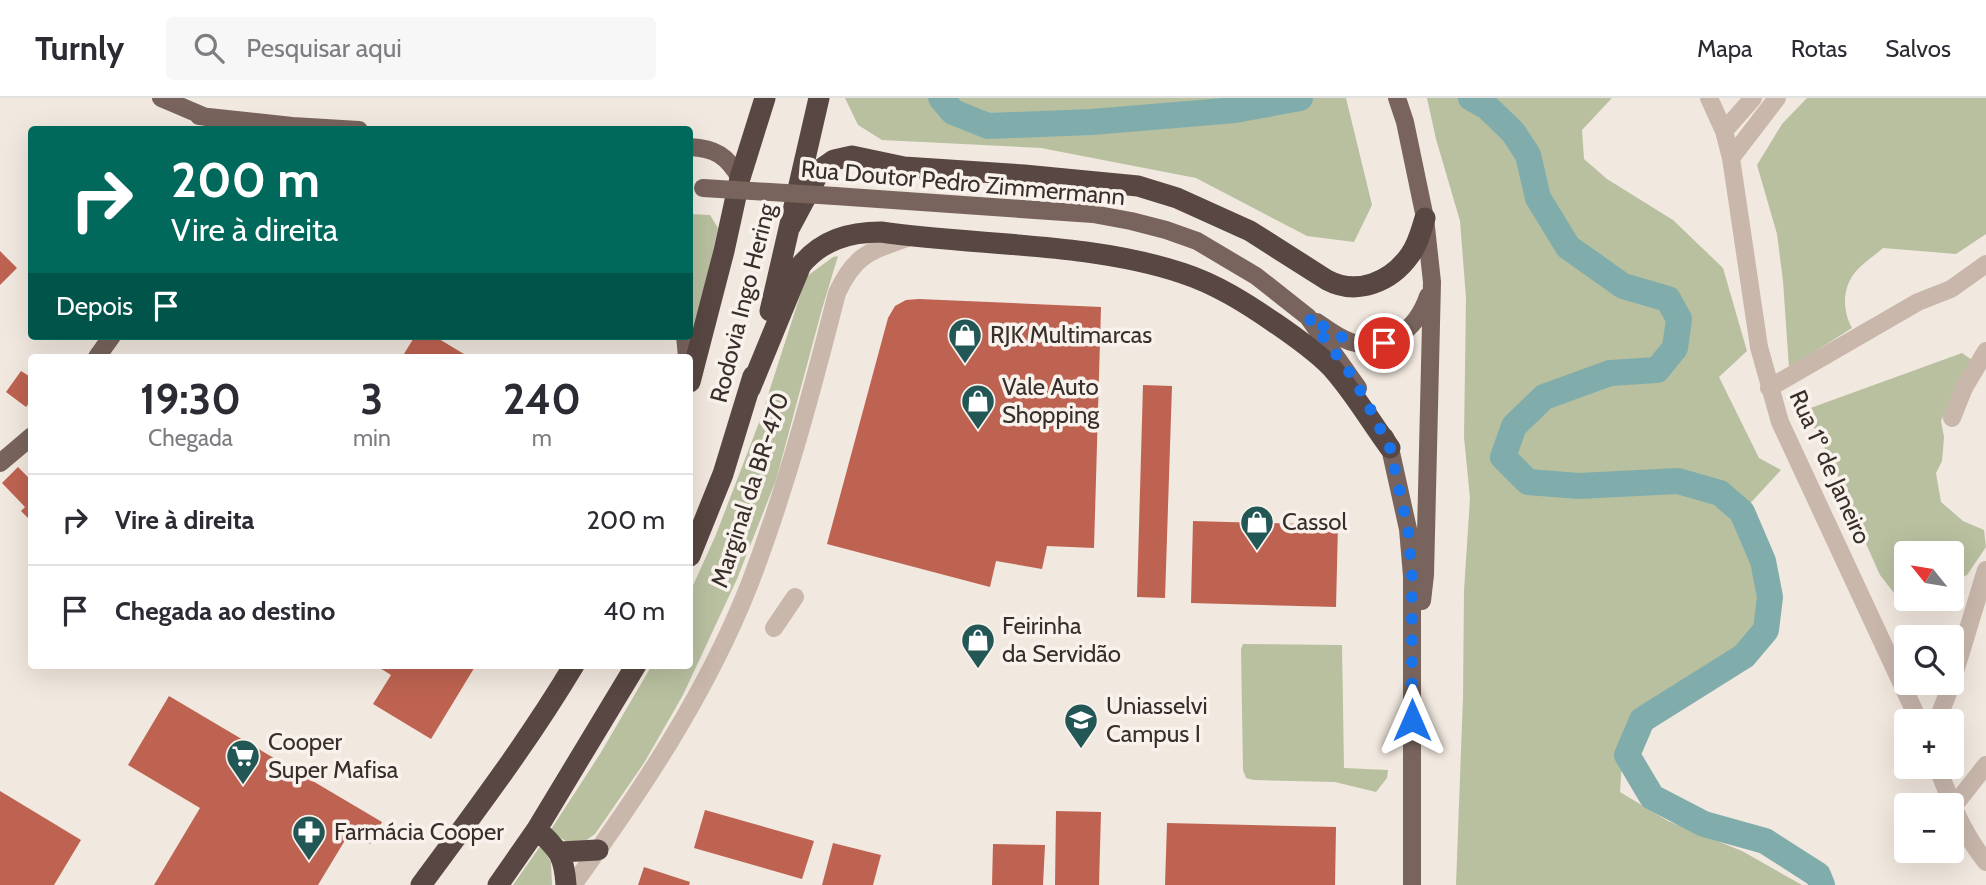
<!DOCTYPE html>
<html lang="pt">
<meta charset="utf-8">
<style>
:root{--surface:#fff;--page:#f7f7f7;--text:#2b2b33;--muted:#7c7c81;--line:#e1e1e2}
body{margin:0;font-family:Cabin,sans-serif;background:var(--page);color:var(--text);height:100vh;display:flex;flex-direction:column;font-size:26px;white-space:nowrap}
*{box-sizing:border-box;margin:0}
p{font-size:23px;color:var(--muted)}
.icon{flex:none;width:38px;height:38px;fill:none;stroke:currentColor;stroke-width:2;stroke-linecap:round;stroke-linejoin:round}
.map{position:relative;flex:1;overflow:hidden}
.drawer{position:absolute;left:28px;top:256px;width:665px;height:315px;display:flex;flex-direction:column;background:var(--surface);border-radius:7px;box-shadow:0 7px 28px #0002}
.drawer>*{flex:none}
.banner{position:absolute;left:28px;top:28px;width:665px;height:214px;border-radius:7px;box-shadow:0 7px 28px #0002;background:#00695c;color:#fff;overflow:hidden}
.needle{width:46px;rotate:300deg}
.buttons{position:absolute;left:1894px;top:443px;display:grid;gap:14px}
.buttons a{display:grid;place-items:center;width:70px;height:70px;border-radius:7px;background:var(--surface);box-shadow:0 7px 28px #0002;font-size:35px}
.pin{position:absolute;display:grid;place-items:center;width:60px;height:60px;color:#fff;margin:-30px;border:4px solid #fff;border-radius:50%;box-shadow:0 2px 7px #0007}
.me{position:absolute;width:77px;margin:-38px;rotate:0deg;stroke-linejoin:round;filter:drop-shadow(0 0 5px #0008)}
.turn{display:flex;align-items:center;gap:24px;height:147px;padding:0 28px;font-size:32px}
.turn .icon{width:91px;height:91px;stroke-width:2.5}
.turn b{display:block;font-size:49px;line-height:60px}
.then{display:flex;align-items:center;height:66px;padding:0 28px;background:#0003;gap:14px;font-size:26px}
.eta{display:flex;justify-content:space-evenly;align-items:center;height:119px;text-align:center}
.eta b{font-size:42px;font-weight:800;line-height:49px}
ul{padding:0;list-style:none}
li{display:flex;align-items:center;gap:21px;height:91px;padding:0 28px;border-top:2px solid var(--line)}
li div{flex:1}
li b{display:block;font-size:26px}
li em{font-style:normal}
header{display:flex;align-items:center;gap:42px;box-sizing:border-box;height:98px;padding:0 35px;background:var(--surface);border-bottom:2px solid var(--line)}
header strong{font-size:33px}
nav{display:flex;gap:38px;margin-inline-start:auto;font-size:24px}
.search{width:490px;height:63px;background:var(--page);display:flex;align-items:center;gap:18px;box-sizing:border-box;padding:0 24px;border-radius:7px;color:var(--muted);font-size:26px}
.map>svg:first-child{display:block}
</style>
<header>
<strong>Turnly</strong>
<div class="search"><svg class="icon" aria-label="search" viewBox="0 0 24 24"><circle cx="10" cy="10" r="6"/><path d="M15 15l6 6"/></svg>Pesquisar aqui</div>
<nav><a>Mapa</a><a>Rotas</a><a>Salvos</a></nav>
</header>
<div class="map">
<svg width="1986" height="787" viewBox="0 0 1986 787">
<rect width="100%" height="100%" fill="#f1e8df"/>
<path fill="#b8c0a0" d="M845,0H1346L1372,107L1354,144L1307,138L1196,80L1041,50L882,42L858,27Z
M1427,0H1612L1582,32L1584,61L1607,81L1673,122L1723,170L1747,253L1719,279L1759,360L1781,372L1733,424C1770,462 1778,526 1729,559C1710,572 1686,578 1668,592C1652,603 1638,618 1624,631L1620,694L1668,723L1742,753L1802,787H1456L1463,599L1464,493L1470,400L1464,339L1466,200L1460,123L1436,41Z
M1807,0H1986V136L1956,156L1883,150C1874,158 1860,167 1853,177C1842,193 1843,214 1852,230L1789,270L1783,183L1777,136L1757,67L1782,26Z
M690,116L710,117L718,130L695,237L690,221Z
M838,158L822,211L776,382L737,481L683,597L644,665L595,736L581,746L572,747L550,733L600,656L652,567H690V494L715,439L760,322L806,179L833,159Z
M1962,255L1972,262L1956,290L1941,323L1944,339L1942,363L1936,375L1941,404L1963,423L1984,432L1986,449L1967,477L1951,485V455H1906V500L1912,501L1901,504L1880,477L1850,410L1835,370L1805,312Z
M1243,546L1342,547L1344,670L1388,672L1387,680L1376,694L1335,684L1254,682L1246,680L1243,672L1241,551Z
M541,747L551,764L552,787H513Z"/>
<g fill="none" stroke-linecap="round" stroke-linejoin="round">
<path stroke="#80adab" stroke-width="26" d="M941,0L953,14L988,28L1092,24L1235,12L1300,0
M1471,0L1487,9L1513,34L1528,57L1538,100L1568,149L1623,188L1668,201L1679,221L1675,250L1657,272L1610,275L1544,299L1514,328L1503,359L1528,384L1579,388L1678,383L1720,395L1742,414L1763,463L1770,499L1766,532L1744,558L1642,622L1627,657L1652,699L1704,726L1765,743L1818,777L1822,787"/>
</g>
<path fill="#be6351" d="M0,153L17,170L0,187Z
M919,201L1101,209L1094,450L1047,448L1042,471L996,463L990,489L827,446L888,220L895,208L906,202Z
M415,238H434L469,259H402Z
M21,273L32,280V301L26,309L6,294Z
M1143,287L1172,288L1165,500L1137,499Z
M18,369L32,383V424L21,413L25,409L2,385Z
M1193,423L1338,427L1336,509L1191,505Z
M375,567H476L431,641L373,606L391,577Z
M169,598L382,724L370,746L350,734L318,787H154L200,710L128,667Z
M0,693L81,742L54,787H0Z
M705,712L814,743L802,781L694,750Z
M1056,713L1101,714L1099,787H1055Z
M1167,725L1336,729L1335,787H1165Z
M833,745L881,757L873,787H822Z
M993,746L1045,747L1043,787H992Z
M644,769L690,784L689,787H638Z"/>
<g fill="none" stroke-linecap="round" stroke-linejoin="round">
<path stroke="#c9b7ac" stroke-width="18" d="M1709,0L1724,33L1731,60L1759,249L1780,324L1919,623
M1724,33L1753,0
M1731,60L1777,0
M1769,290L1918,204L1951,191L1986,166
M1952,320L1964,290L1986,253
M774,530L795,499
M1937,623L1950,590L1986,472
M1937,668C1950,702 1963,736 1986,764
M1953,709L1986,667
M573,787C641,693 707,595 750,485C786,391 812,293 837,195C856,154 872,153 912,138"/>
<path stroke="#78645c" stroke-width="18" d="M161,0L208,20
M1397,0L1405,24L1425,120L1432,184L1425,477L1422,503
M199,18L292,28L359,32
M690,49C715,50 727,58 740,80
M835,98L1093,116L1131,123L1166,132L1197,143L1256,178L1308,219L1358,290
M1317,224C1327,231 1339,240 1351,244C1387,255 1417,231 1428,198
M685,238L687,259
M97,259L112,238
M1385,339L1390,350L1408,431L1412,478V787
M0,365L32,338"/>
<path stroke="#584742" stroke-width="21" d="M790,129L821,71L834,62L852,58L904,69L1024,77L1138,88L1177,100L1250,133L1327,182C1357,198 1391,184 1410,157C1418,146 1421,133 1425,120
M770,213L819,0
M690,284L724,153L740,80L765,0
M750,291L801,167C822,142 849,134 881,134C979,148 1088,144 1182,175C1216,186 1246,205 1275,225C1294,238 1314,252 1330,268C1353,293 1370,323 1390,350
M690,458L723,376L753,278
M537,731C558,752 564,756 566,787
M560,754L598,752
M421,787C474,715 528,644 574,567
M498,787L537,731L636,567"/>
<path stroke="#78645c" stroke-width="18" d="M703,90L835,98"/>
</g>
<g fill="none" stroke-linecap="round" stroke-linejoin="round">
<path stroke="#1a73e8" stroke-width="12" stroke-dasharray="0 21.6" d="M1384,245C1349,249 1337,236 1308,219L1348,272L1363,297L1390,350L1408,431L1412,478V622"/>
</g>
<defs>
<g id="shop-pin" transform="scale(1.75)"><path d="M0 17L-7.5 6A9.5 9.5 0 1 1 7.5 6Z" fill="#225756" stroke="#f9f2ec"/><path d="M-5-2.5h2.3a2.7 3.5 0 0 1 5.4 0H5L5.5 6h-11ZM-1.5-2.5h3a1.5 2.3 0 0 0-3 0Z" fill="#fff"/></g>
<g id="university-pin" transform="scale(1.75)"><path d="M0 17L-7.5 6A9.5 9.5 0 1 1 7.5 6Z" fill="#225756" stroke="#f9f2ec"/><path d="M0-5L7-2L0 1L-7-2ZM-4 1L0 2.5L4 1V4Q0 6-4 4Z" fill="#fff"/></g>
<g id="supermarket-pin" transform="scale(1.75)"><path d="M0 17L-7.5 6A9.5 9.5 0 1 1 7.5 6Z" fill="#225756" stroke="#f9f2ec"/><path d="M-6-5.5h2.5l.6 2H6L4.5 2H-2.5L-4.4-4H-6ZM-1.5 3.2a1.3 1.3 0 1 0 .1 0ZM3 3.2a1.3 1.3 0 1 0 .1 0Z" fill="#fff"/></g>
<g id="pharmacy-pin" transform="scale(1.75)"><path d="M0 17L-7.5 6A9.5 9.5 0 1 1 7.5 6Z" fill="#225756" stroke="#f9f2ec"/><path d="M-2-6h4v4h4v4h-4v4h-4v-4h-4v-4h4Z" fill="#fff"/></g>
</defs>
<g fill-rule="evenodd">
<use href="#shop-pin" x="965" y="237"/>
<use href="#shop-pin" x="978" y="303"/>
<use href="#shop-pin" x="1257" y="424"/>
<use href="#shop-pin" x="978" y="542"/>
<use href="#university-pin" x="1081" y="622"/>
<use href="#supermarket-pin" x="243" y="658"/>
<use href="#pharmacy-pin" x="309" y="734"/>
</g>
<g text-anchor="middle" stroke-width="7" stroke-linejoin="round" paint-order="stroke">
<g font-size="24" fill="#382e2a" stroke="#f9f2ec">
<text transform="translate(963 85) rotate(5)" y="8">Rua Doutor Pedro Zimmermann</text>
<text transform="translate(743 205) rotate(-76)" y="8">Rodovia Ingo Hering</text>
<text transform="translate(1830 369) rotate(66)" y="8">Rua 1º de Janeiro</text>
<text transform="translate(750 392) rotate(-72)" y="8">Marginal da BR-470</text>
</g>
<g font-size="24" fill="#382e2a" stroke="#f9f2ec" text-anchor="start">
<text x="990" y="245">RJK Multimarcas</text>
<text x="1002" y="297">Vale Auto<tspan x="1002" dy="28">Shopping</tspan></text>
<text x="1282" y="432">Cassol</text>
<text x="1002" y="536">Feirinha<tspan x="1002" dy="28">da Servidão</tspan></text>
<text x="1106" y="616">Uniasselvi<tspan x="1106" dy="28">Campus I</tspan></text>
<text x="268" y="652">Cooper<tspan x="268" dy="28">Super Mafisa</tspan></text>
<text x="334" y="742">Farmácia Cooper</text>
</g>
</g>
</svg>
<div class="buttons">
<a><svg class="needle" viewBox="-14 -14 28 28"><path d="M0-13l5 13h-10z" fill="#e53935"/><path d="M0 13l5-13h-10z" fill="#7c7c81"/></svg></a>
<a><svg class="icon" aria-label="search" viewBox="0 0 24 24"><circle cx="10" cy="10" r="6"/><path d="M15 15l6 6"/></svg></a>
<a>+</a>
<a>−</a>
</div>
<div class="pin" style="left:1384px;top:245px;background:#d93025"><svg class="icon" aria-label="arrive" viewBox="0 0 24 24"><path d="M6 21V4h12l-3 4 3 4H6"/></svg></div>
<svg class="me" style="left:1412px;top:622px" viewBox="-20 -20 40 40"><path d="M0-17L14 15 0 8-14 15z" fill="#1a73e8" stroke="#fff" stroke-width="4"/></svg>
<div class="banner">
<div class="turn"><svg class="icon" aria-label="right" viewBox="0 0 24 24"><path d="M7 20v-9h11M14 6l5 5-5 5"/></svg><div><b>200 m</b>Vire à direita</div></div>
<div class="then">Depois<svg class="icon" aria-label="arrive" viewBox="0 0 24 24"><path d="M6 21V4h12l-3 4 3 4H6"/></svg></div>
</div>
<section class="drawer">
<div class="eta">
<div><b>19:30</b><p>Chegada</p></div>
<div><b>3</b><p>min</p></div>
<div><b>240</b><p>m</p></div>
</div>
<ul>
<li><svg class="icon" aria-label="right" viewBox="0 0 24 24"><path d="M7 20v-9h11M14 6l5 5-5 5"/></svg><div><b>Vire à direita</b></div><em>200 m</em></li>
<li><svg class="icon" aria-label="arrive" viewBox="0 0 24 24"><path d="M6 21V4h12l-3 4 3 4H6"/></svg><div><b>Chegada ao destino</b></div><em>40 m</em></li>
</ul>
</section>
</div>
